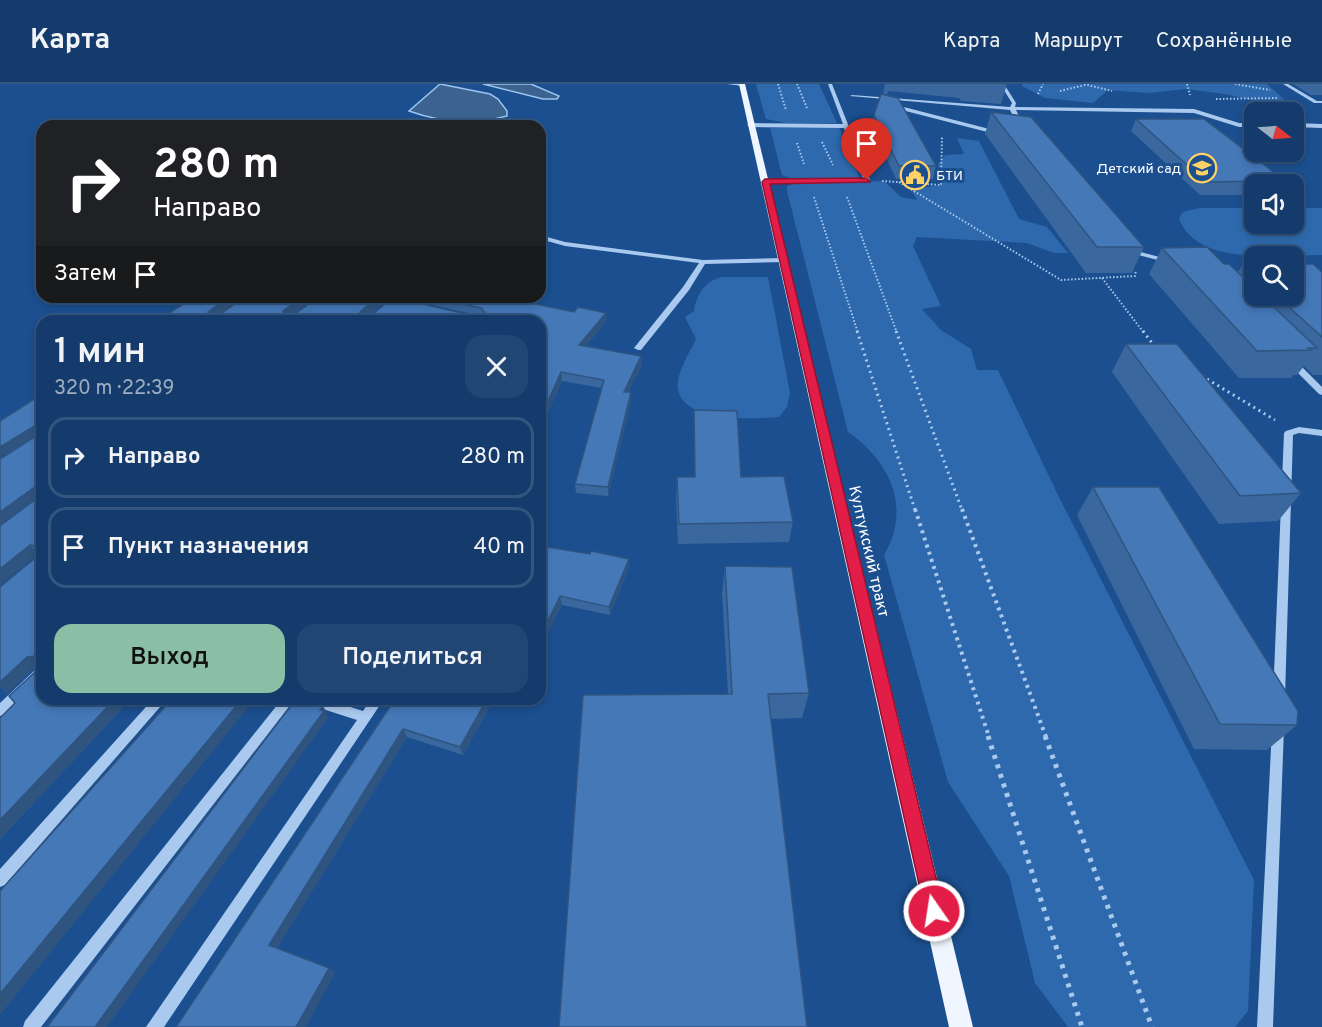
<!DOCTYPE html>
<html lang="ru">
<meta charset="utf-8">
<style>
:root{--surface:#143b6b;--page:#214673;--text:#f1f3f6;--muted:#9dadc1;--line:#33557e;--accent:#8abfa5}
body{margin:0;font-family:Overpass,sans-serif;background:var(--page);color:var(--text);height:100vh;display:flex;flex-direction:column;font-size:22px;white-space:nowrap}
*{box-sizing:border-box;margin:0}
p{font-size:20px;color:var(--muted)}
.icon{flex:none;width:33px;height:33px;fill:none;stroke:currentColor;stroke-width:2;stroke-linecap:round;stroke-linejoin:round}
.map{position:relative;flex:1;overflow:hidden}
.sheet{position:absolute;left:36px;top:231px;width:510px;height:390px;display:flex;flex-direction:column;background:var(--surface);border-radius:18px;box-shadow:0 3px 9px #0003,0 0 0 2px var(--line)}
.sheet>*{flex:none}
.guide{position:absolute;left:36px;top:36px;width:510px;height:183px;border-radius:18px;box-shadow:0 3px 9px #0003,0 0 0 2px var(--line);background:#202124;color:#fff;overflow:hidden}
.needle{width:39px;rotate:107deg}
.tools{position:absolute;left:1244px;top:18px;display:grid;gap:12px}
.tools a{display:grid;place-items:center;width:60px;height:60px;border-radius:12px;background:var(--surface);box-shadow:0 3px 9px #0003,0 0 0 2px var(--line);font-size:30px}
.pin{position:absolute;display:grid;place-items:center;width:51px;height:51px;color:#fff;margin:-62px -26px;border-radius:50% 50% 50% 0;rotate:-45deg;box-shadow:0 0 6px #0007}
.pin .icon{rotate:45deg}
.me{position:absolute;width:66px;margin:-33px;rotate:347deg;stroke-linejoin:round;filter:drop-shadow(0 0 4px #0008)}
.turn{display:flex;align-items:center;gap:21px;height:126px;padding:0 18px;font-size:27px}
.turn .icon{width:78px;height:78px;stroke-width:2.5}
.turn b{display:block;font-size:42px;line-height:51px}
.then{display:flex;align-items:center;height:57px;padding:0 18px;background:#0003;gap:12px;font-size:22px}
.round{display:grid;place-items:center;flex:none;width:63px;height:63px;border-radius:18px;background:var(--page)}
.head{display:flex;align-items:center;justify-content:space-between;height:102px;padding:0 18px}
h1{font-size:36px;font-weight:600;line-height:45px}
.primary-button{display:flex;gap:12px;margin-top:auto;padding:12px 18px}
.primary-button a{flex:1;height:69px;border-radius:18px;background:var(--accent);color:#111;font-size:24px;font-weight:600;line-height:69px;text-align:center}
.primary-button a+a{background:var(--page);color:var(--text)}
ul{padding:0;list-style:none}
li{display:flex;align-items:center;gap:18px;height:81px;margin:0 12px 9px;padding:0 6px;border:3px solid var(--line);border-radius:18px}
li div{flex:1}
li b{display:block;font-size:22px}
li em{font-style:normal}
header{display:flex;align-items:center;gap:36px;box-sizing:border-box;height:84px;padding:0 30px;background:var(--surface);border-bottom:2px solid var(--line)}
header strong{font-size:28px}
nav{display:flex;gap:33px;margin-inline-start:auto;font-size:21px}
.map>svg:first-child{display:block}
</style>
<header>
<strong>Карта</strong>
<nav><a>Карта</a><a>Маршрут</a><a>Сохранённые</a></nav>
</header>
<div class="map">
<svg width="1322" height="943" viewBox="0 0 1322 943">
<rect width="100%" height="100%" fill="#1b4f8f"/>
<path fill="#2e69ad" d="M756,0H819L837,39H786L766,35Z
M1022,0H1267L1287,18L1269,20L1225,10L1186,5L1149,9L1108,6L1093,19L1045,14L1022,2Z
M839,43L860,95H794L782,91L770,44Z
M957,54L979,57L1019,135L1047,143L1068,169H1054L1027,159L917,153L913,162L941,222L922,225L941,246L971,265L977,286H998L1059,413L1254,796L1248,927L1235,943H1068L1035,899L1009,792L948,698L884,471C912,424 890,377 848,348L787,107V102L796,99L884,97L901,113L917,116L911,105L941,101L938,80L945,71L964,70Z
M1199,124H1254V140H1293V124H1322V171C1281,171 1195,183 1179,134L1183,128Z
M723,193H768L790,309L787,323L779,333C754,335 685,339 678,306C675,291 690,268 696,255L685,233L694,227C696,211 706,195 723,193Z"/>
<path fill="#3c6290" stroke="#9cc4f0" stroke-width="1.5" d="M440,0L490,10L498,15L507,27V32C473,41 442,39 409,27Z
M483,0H531L559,12L557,15H543Z"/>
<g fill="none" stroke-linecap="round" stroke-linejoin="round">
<path stroke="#a9c9ee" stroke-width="2" stroke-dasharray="1.5 2" stroke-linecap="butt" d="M778,0L786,26
M797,0L807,24
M1084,0L1112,7
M1187,0L1190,11
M1235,0L1270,6
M1060,7L1085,1
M1038,10L1043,0
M1216,15L1278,14
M822,58L833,81
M797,59L804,80
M882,97L941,101L942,52
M899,98L1061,196L1135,192L1136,186
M814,113L858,249
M847,113L897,249
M1102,194L1144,249"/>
<path stroke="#a9c9ee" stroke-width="3" stroke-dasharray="2 4" stroke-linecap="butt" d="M857,247L915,426
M896,247L962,426
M1143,247L1155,263
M1202,292L1275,336"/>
<path stroke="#a9c9ee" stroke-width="4" stroke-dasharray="3 4.5" stroke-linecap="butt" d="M915,425L989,653
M962,425L1046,653"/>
<path stroke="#a9c9ee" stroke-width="5" stroke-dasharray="4 6" stroke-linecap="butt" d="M988,652L1082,943
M1045,652L1152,943"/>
<path fill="#a9c9ee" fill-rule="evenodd" d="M727,0H744V1L742,2Z
M828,0H832L870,96L867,98L763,99V97L765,96L863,94L844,44L750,43L747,41L750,39L843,40Z
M1000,0H1004L1016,19L1015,23L1194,25L1239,39H1254V43H1239L1194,29L1016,26L1024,42L1021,44L1018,42L1010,26L850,12L852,11L1010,23L1012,19Z
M1283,0H1288L1317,17H1322V19H1314Z
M892,20L1001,48L1002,49L999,51L890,23Z
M1293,39L1322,40V44L1293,43Z
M540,151L565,158L703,176L785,174L788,176L785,178L705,180L689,206L641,266H638L634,264L683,203L699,179L565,162L540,155Z
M1129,165L1171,176L1172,177L1169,179L1127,168L1126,167Z
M374,213H388L408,219L404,221Z
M1289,276H1295L1322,303V311L1319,310L1289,280Z
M1299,343L1322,346V352L1299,349L1293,351L1285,613L1283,617L1279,618L1275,617L1273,613L1284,349L1286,347Z
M42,582V595L4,631L0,632V619L38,583Z
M153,615H167L5,801L0,803V785Z
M282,615H295L41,943H23L25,937Z
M302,615H325L363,627L371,615H384L164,943H146L357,636L304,619Z
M1278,638L1282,640L1284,644L1273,943H1257L1272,644L1274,640Z"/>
<path fill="#f0f6ff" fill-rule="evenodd" d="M739,0H745L973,943H949Z"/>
</g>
<path fill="#3a679d" d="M885,0H1007L1001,20L961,17L959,14L888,7L887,11L936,82L933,95H896L872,43L874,31L883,10Z
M1293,0H1322V11H1311Z
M991,28L1144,163L1132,189H1086L985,50Z
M1136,35L1275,89L1268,100H1254V111H1200L1131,47Z
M1162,164L1224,180L1238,188L1243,180H1254V212H1293L1322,188V291H1313L1304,282L1297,291H1293L1291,294H1239L1149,190Z
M316,213L293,230L383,218L371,230H472L398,213H508L506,214L606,238L586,262L641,272L642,281L628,308H631V317L608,412L576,409L575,400L602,304L562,297L540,347V237H157Z
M1126,260L1301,409L1278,437L1219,440L1112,288Z
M694,326L741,393L793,438L789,458L678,460L676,414L677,393H694Z
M0,337L131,615L0,755V634L15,619L35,588V583L7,609L0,603V503L35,474L36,471L0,501Z
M1093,403L1297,641L1267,666L1194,665L1077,431Z
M540,462L629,483L610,531L562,521L542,559H540Z
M725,482L809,609L802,634L771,635L728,610L722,509Z
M395,615H494L463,671L407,653L277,864L329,884L335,889L176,943Z"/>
<path fill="#305480" d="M229,213H244L212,237L208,228Z
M302,213H316L287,235L283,230V227Z
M377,213H382L383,218L363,237L360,228Z
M606,229V238L580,270L579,261Z
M641,272L642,281L624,317V308Z
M561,288L562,297L540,347V335Z
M631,308V317L608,412V403Z
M36,341L42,349L0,376V363Z
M35,403L42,412L0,442V428Z
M30,461L37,470L0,501V485Z
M629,475V483L610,531L609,523Z
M560,512L562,521L542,559L541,551Z
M35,572L36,581L7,609L0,603V598L27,573Z
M115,615H131L0,755V736Z
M242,615H255L0,931V910Z
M487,615H494L463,671L460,663Z
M323,622L327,629L326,631L328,634L107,943H95Z
M403,645L407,653L276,866L269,861Z
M329,884L335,889L306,943H296Z"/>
<path fill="#4478b7" stroke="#305480" stroke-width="1.5" d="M881,10L898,14L936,82H899L874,31Z
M991,28L1031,33L1144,163H1097Z
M1136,35H1204L1275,89H1256L1266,97L1206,98Z
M1207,163L1224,180H1229L1254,204V212H1262L1317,264H1308L1311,266L1257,267L1162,164Z
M1243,180H1254V191Z
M1293,180H1313L1322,188V253L1277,212H1293Z
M194,213H229L208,228L219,231L245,213H302L283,227V230H295L318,213H377L360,228L373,230L393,213L470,231L486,230L481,224L432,213H501L574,228L578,223L606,229L579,261L641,272L624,308H631L608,403L575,400L604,296L561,288L540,335V237H157Z
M1126,260H1177L1301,409L1240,412Z
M42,310V615H115L0,736V634L15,619L9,612L35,588V572L27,573L0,598V503L35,474L36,462L30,461L0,485V442L36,415L35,403L0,428V375L36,352V341L0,363V337Z
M694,326L737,327L741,393L784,392L793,438L679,440L677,393H695Z
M1093,403H1159L1298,627L1297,641L1220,640Z
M540,462L590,470L591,467L629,475L609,523L560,512L541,551H540Z
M725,482L792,483L809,609L768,610L807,943H559L583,611L732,610Z
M172,615H242L0,910V807Z
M296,615H303L323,622L320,626L324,627L95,943H47Z
M395,615H487L460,663L403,645L269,861L329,884L296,943H176Z"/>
<path fill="#e11d48" stroke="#92132f" stroke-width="1.5" d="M867,94L870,98L770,100L944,827L941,834L934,836L927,834L925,827L762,98L765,95Z"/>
<defs>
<g id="school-ring" transform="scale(1.5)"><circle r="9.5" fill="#1b4f8f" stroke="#ffd166" stroke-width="1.5"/><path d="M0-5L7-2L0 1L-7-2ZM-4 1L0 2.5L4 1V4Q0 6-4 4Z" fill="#ffd166"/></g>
<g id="civic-ring" transform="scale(1.5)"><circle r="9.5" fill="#1b4f8f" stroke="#ffd166" stroke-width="1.5"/><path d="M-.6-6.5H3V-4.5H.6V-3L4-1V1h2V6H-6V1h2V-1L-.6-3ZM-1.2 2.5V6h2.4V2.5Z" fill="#ffd166"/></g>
</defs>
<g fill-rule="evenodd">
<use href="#school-ring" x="1202" y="84"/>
<use href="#civic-ring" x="915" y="91"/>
</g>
<g text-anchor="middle" stroke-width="6" stroke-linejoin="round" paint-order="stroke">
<g font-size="14" fill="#fff" stroke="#1b4f8f" text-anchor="end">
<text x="1181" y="89">Детский сад</text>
<text x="936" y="96" text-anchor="start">БТИ</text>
</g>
<g font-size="16" fill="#fff" stroke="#1b4f8f">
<text transform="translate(870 467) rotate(77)" y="6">Култукский тракт</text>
</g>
</g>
</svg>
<div class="tools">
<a><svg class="needle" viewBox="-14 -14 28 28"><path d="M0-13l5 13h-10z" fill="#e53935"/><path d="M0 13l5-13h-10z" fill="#9dadc1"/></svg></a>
<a><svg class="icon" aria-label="sound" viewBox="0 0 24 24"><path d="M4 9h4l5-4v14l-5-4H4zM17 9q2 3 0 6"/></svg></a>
<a><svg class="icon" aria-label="search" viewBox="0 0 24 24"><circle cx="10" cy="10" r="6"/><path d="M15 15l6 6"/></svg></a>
</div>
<div class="pin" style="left:867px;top:96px;background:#d93025"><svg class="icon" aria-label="arrive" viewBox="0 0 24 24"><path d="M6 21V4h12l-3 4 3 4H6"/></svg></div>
<svg class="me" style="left:934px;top:827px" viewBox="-20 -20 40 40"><circle r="17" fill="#e11d48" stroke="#fff" stroke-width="3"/><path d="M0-11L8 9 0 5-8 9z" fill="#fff"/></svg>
<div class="guide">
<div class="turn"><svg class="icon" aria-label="right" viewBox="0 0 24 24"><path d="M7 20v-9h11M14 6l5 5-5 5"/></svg><div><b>280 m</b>Направо</div></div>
<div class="then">Затем<svg class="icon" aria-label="arrive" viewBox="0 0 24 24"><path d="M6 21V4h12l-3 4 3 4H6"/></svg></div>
</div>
<section class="sheet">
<div class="head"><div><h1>1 мин</h1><p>320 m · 22:39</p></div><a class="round"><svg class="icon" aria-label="close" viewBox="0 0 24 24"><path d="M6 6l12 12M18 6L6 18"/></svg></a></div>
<ul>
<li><svg class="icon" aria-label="right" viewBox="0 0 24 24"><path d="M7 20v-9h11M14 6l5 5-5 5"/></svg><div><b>Направо</b></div><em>280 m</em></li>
<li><svg class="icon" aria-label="arrive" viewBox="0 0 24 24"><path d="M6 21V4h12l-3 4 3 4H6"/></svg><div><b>Пункт назначения</b></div><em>40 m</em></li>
</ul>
<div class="primary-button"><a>Выход</a><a>Поделиться</a></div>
</section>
</div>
